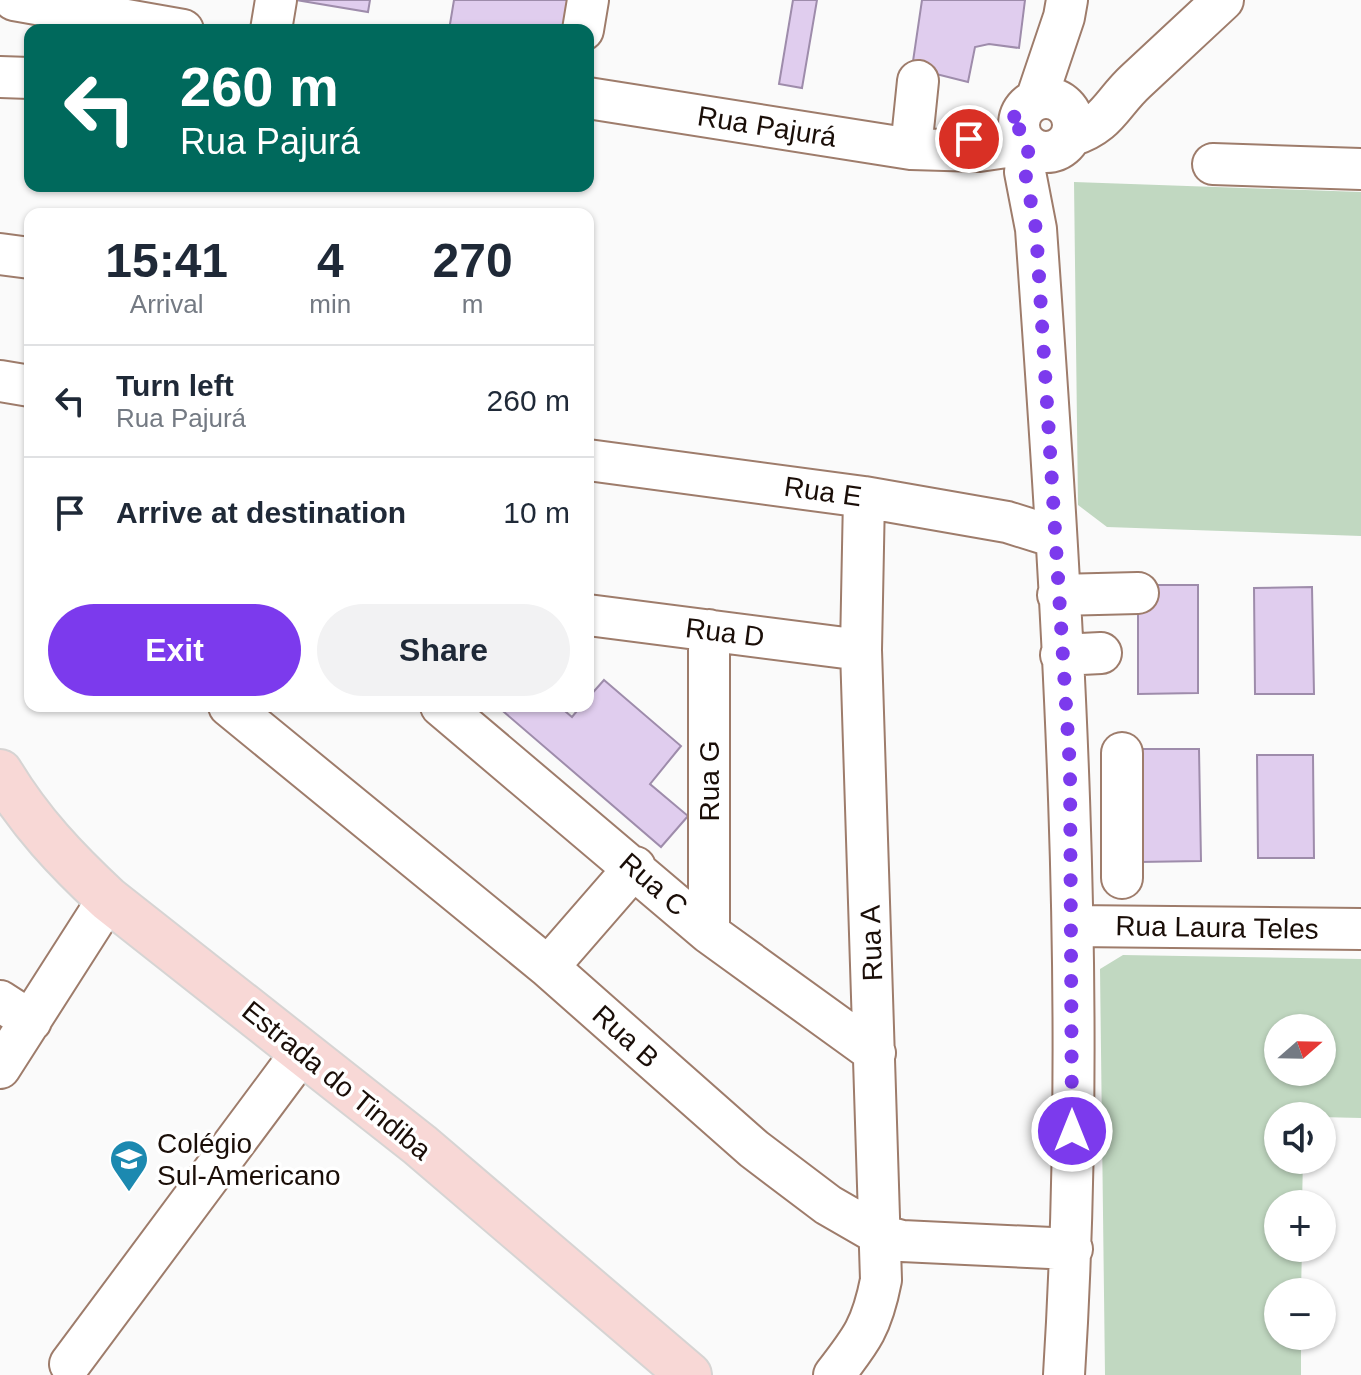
<!DOCTYPE html>
<meta charset="utf-8">
<style>
:root{--surface:#fff;--page:#f2f2f3;--text:#1f2937;--muted:#747a83;--line:#e0e1e3;--accent:#7c3aed}
body{margin:0;font-family:Arial,sans-serif;background:var(--page);color:var(--text);height:100vh;display:flex;flex-direction:column;font-size:30px;white-space:nowrap}
*{box-sizing:border-box;margin:0}
p{font-size:26px;color:var(--muted)}
.icon{flex:none;width:44px;height:44px;fill:none;stroke:currentColor;stroke-width:2;stroke-linecap:round;stroke-linejoin:round}
.map{position:relative;flex:1;overflow:hidden}
.drawer{position:absolute;left:24px;top:208px;width:570px;height:504px;display:flex;flex-direction:column;background:var(--surface);border-radius:16px;box-shadow:0 2px 6px #0004}
.drawer>*{flex:none}
.guide{position:absolute;left:24px;top:24px;width:570px;height:168px;border-radius:16px;box-shadow:0 2px 6px #0004;background:#00695c;color:#fff;overflow:hidden}
.needle{width:52px;rotate:70deg}
.tools{position:absolute;left:1264px;top:1014px;display:grid;gap:16px}
.tools a{display:grid;place-items:center;width:72px;height:72px;border-radius:50%;background:var(--surface);box-shadow:0 2px 6px #0004;font-size:40px}
.pin{position:absolute;display:grid;place-items:center;width:68px;height:68px;color:#fff;margin:-34px;border:4px solid #fff;border-radius:50%;box-shadow:0 2px 8px #0007}
.me{position:absolute;width:88px;margin:-44px;rotate:0deg;stroke-linejoin:round;filter:drop-shadow(0 0 6px #0008)}
.turn{display:flex;align-items:center;gap:28px;height:168px;padding:0 24px;font-size:36px}
.turn .icon{width:104px;height:104px;stroke-width:2.5}
.turn b{display:block;font-size:56px;line-height:68px}
.eta{display:flex;justify-content:space-evenly;align-items:center;height:136px;text-align:center}
.eta b{font-size:48px;font-weight:600;line-height:56px}
.cta{display:flex;gap:16px;margin-top:auto;padding:16px 24px}
.cta a{flex:1;height:92px;border-radius:48px;background:var(--accent);color:#fff;font-size:32px;font-weight:600;line-height:92px;text-align:center}
.cta a+a{background:var(--page);color:var(--text)}
ul{padding:0;list-style:none}
li{display:flex;align-items:center;gap:24px;height:112px;padding:0 24px;border-top:2px solid var(--line)}
li div{flex:1}
li b{display:block;font-size:30px}
li em{font-style:normal}
.map>svg:first-child{display:block}
</style>
<div class="map">
<svg width="1361" height="1375" viewBox="0 0 1361 1375">
<rect width="100%" height="100%" fill="#fafafa"/>
<path fill="#c1d8c1" fill-rule="evenodd" d="M1074,182L1361,192V536L1107,527L1078,505Z
M1123,955L1361,959V1118L1278,1116V1160H1303L1302,1204H1278V1248H1302L1301,1292H1278V1336H1301V1375H1105L1100,969ZM1278,1028H1322V1072H1278Z"/>
<path fill="#e0cdee" stroke="#9e8cab" stroke-width="2" d="M296,0H370L368,12Z
M454,0H574L569,30H449Z
M793,0H817L802,88L779,84Z
M922,0H1025L1019,48L989,44L975,47L968,82L912,68Z
M1138,585H1198V693L1138,694Z
M1312,587L1314,694H1255L1254,588Z
M604,680L681,746L650,784L688,816L661,847L497,706H559L572,717L581,706H588V698Z
M1138,749H1199L1201,861L1139,862Z
M1257,755H1313L1314,858H1258Z"/>
<g fill="none" stroke-linecap="round" stroke-linejoin="round">
<g stroke="#9e7c6b" stroke-width="44">
<path id="minor" d="M14,0L183,30
M271,30L276,0
M583,30L588,0
M0,77L30,78
M1019 125a27 27 0 1 1 54 0a27 27 0 1 1-54 0Z
M588,98L911,149L979,151L1027,144
M1036,100L1064,17L1067,0
M1071,136C1108,124 1111,104 1136,81C1165,54 1194,27 1223,0
M1029,146L1025,172L1036,229C1063,610 1088,994 1064,1375
M911,149L918,81
M1213,164L1361,169
M0,254L30,258
M0,381L30,386
M588,460L864,497L1007,522L1055,537
M1058,595L1138,593
M588,615L861,650
M709,630V933
M1061,655L1101,653
M229,706L548,967L754,1149L828,1205L880,1235L902,1241L1072,1249
M441,706L709,933L875,1053
M1122,753V878
M1073,926L1361,929
M548,967L635,867
M0,1001L31,1021
M0,1068L108,899
M70,1364L302,1052
M834,1375C862,1339 872,1326 881,1280L861,650L864,497"/>
</g>
<g stroke="#d6d4d3" stroke-width="48">
<path id="major" d="M0,772C30,822 66,860 108,899L420,1145L689,1375"/>
</g>
<use href="#minor" stroke="#fff" stroke-width="40"/>
<use href="#major" stroke="#f8d8d6" stroke-width="44"/>
</g>
<g fill="none" stroke-linecap="round" stroke-linejoin="round">
<path stroke="#7c3aed" stroke-width="14" stroke-dasharray="0 25.2" d="M969,139L1022,113L1019,129L1029,146L1025,172L1036,229L1070,768L1072,1131"/>
</g>
<defs>
<g id="school-pin" transform="scale(2)"><path d="M0 17L-7.5 6A9.5 9.5 0 1 1 7.5 6Z" fill="#1c89b0" stroke="#fff"/><path d="M0-5L7-2L0 1L-7-2ZM-4 1L0 2.5L4 1V4Q0 6-4 4Z" fill="#fff"/></g>
</defs>
<g fill-rule="evenodd">
<use href="#school-pin" x="129" y="1159"/>
</g>
<g text-anchor="middle" stroke-width="7" stroke-linejoin="round" paint-order="stroke">
<g font-size="28" fill="#1a0e08" stroke="#fff">
<text transform="translate(767 126) rotate(9)" y="10">Rua Pajurá</text>
<text transform="translate(823 491) rotate(8)" y="10">Rua E</text>
<text transform="translate(725 632) rotate(7)" y="10">Rua D</text>
<text transform="translate(709 781) rotate(-90)" y="10">Rua G</text>
<text transform="translate(654 884) rotate(41)" y="10">Rua C</text>
<text transform="translate(1217 927) rotate(1)" y="10">Rua Laura Teles</text>
<text transform="translate(871 943) rotate(-92)" y="10">Rua A</text>
<text transform="translate(626 1036) rotate(42)" y="10">Rua B</text>
<text transform="translate(337 1080) rotate(39)" y="10">Estrada do Tindiba</text>
</g>
<g font-size="28" fill="#1a0e08" stroke="#fff" text-anchor="start">
<text x="157" y="1153">Colégio<tspan x="157" dy="32">Sul-Americano</tspan></text>
</g>
</g>
</svg>
<div class="tools">
<a><svg class="needle" viewBox="-14 -14 28 28"><path d="M0-13l5 13h-10z" fill="#e53935"/><path d="M0 13l5-13h-10z" fill="#747a83"/></svg></a>
<a><svg class="icon" aria-label="sound" viewBox="0 0 24 24"><path d="M4 9h4l5-4v14l-5-4H4zM17 9q2 3 0 6"/></svg></a>
<a>+</a>
<a>−</a>
</div>
<div class="pin" style="left:969px;top:139px;background:#d93025"><svg class="icon" aria-label="arrive" viewBox="0 0 24 24"><path d="M6 21V4h12l-3 4 3 4H6"/></svg></div>
<svg class="me" style="left:1072px;top:1131px" viewBox="-20 -20 40 40"><circle r="17" fill="#7c3aed" stroke="#fff" stroke-width="3"/><path d="M0-11L8 9 0 5-8 9z" fill="#fff"/></svg>
<div class="guide">
<div class="turn"><svg class="icon" aria-label="left" viewBox="0 0 24 24"><path d="M17 20v-9H6M10 6l-5 5 5 5"/></svg><div><b>260 m</b>Rua Pajurá</div></div>
</div>
<section class="drawer">
<div class="eta">
<div><b>15:41</b><p>Arrival</p></div>
<div><b>4</b><p>min</p></div>
<div><b>270</b><p>m</p></div>
</div>
<ul>
<li><svg class="icon" aria-label="left" viewBox="0 0 24 24"><path d="M17 20v-9H6M10 6l-5 5 5 5"/></svg><div><b>Turn left</b><p>Rua Pajurá</p></div><em>260 m</em></li>
<li><svg class="icon" aria-label="arrive" viewBox="0 0 24 24"><path d="M6 21V4h12l-3 4 3 4H6"/></svg><div><b>Arrive at destination</b></div><em>10 m</em></li>
</ul>
<div class="cta"><a>Exit</a><a>Share</a></div>
</section>
</div>
